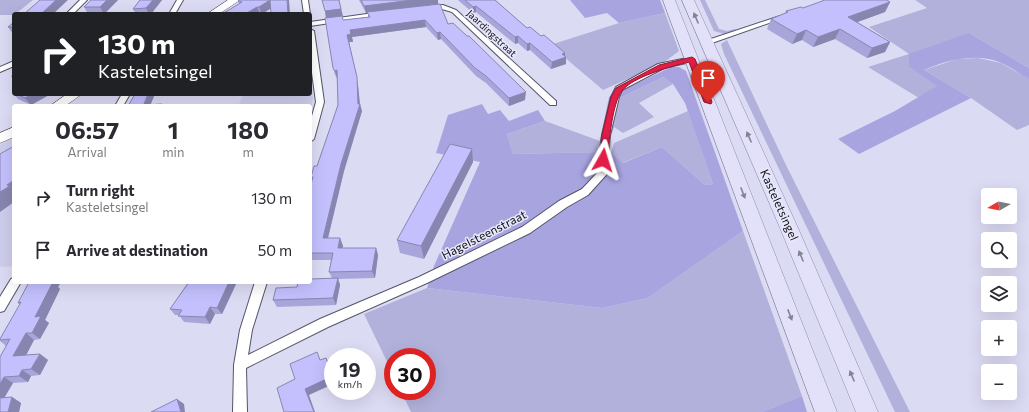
<!DOCTYPE html>
<meta charset="utf-8">
<style>
:root{--surface:#fff;--page:#f7f7f7;--text:#2b2b33;--muted:#7c7c81}
body{margin:0;font-family:Commissioner,sans-serif;background:var(--page);color:var(--text);height:100vh;display:flex;flex-direction:column;font-size:15px;white-space:nowrap}
*{box-sizing:border-box;margin:0}
p{font-size:13px;color:var(--muted)}
.icon{flex:none;width:22px;height:22px;fill:none;stroke:currentColor;stroke-width:2;stroke-linecap:round;stroke-linejoin:round}
.map{position:relative;flex:1;overflow:hidden}
.drawer{position:absolute;left:12px;top:104px;width:300px;height:180px;display:flex;flex-direction:column;background:var(--surface);border-radius:4px;box-shadow:0 4px 16px #0002}
.drawer>*{flex:none}
.top-card{position:absolute;left:12px;top:12px;width:300px;height:84px;border-radius:4px;box-shadow:0 4px 16px #0002;background:#202124;color:#fff;overflow:hidden}
.needle{width:26px;rotate:261deg}
.buttons{position:absolute;left:981px;top:188px;display:grid;gap:8px}
.buttons a{display:grid;place-items:center;width:36px;height:36px;border-radius:4px;background:var(--surface);box-shadow:0 4px 16px #0002;font-size:20px}
.speed{position:absolute;left:324px;top:348px;display:flex;gap:8px;font-size:20px;font-weight:700;text-align:center}
.speed>*{display:grid;place-content:center;width:52px;height:52px;border-radius:50%;background:var(--surface);box-shadow:0 4px 16px #0002;line-height:1}
.speed small{font-size:10px;font-weight:400}
.speed .limit{border:6px solid #d22;background:#fff;color:#111}
.pin{position:absolute;display:grid;place-items:center;width:34px;height:34px;color:#fff;margin:-41px -17px;border-radius:50% 50% 50% 0;rotate:-45deg;box-shadow:0 0 4px #0007}
.pin .icon{rotate:45deg}
.me{position:absolute;width:44px;margin:-22px;rotate:6deg;stroke-linejoin:round;filter:drop-shadow(0 0 3px #0008)}
.turn{display:flex;align-items:center;gap:14px;height:84px;padding:0 20px;font-size:18px}
.turn .icon{width:52px;height:52px;stroke-width:2.5}
.turn b{display:block;font-size:28px;line-height:34px}
.eta{display:flex;justify-content:space-evenly;align-items:center;height:68px;text-align:center}
.eta b{font-size:24px;font-weight:700;line-height:28px}
ul{padding:0;list-style:none}
li{display:flex;align-items:center;gap:12px;height:52px;padding:0 20px}
li div{flex:1}
li b{display:block;font-size:15px}
li em{font-style:normal}
.map>svg:first-child{display:block}
</style>
<div class="map">
<svg width="1029" height="412" viewBox="0 0 1029 412">
<rect width="100%" height="100%" fill="#dcdbf4"/>
<path fill="#cecdec" d="M310,81H311L313,97L310,118V106H238L244,94H310Z
M14,137V266L0,267V145Z"/>
<path fill="#b2b1db" d="M0,0H33L14,15H0Z
M700,0H705L719,29L727,31L735,29L737,31L724,34L714,31Z
M915,0H1029V68L969,33L909,67L938,86L919,98L868,67L909,54L869,27L927,8Z
M665,13L679,51L663,63L603,90L550,45L619,23Z
M727,40L786,165L910,412H895L724,54L721,44Z
M978,58L1001,63L1029,79V125L1017,130L971,98L924,70L957,59Z
M663,77L673,84L639,103L654,117L623,133L614,127L618,99Z
M688,111L713,184L705,185L662,147L622,163L611,153L614,143Z
M545,121L600,141L601,152L513,154L507,134Z
M743,231L802,396L762,412H411L401,391H427V357H393V374L364,314L427,288L602,308L648,298Z"/>
<path fill="#a8a4e0" d="M570,0H660L665,13L619,23L607,13L585,18Z
M969,33L1029,68V79C1019,74 1010,66 999,62C975,53 947,60 924,70L971,98L859,154L838,139L895,111L937,86L909,67V54Z
M671,67H679L686,71L743,231L648,298L602,308L427,288L434,266L480,162L436,153L448,115L482,104L488,114L500,110L509,121L538,110L545,121L507,134L513,154L601,152L611,153L623,163L662,147L705,185L713,184L685,103L673,84L663,77L618,99L614,127L609,142L600,141L609,97Z
M802,396L807,412H762Z"/>
<g fill="none" stroke-linecap="round" stroke-linejoin="round">
<g stroke="#545468" stroke-width="2">
<path id="street" d="M80,0H87L73,14H66Z
M177,0H183L175,14H169Z
M302,0H308L310,14V15L304,14Z
M443,5L456,10L556,101V105H550L452,12L442,9L428,10L425,8L428,6Z
M381,12L384,14L383,15L310,26V22Z
M780,16L786,17L709,44H703L702,42Z
M310,29L314,31L324,102L314,139L310,142V123L316,102L310,58Z
M692,57H695V61L664,68L622,90L619,97L610,135L607,174L588,195L567,207L530,233L427,283L328,327L246,368L247,412H233L234,365L240,330L255,282H267L252,330L248,355L320,319L419,277L522,227L559,201L582,189L597,173L602,135L611,97L616,87L658,64Z
M14,61V66L0,72V67Z
M122,94H130L123,106H115Z
M14,278V282H21L4,311L0,312V297L11,279Z"/>
</g>
<g stroke="#545468" stroke-width="1">
<path id="secondary" d="M228,0H240L219,14H207Z
M67,94H82L65,106H50Z
M14,127V137L0,143V133Z"/>
</g>
<g stroke="#8c8ba8" stroke-width="1">
<path id="primary" d="M663,0H675L837,412H815Z
M682,0H694L798,228L878,412H856L780,228Z"/>
</g>
<use href="#street" fill="#fff" fill-rule="evenodd"/>
<use href="#secondary" fill="#fff" fill-rule="evenodd"/>
<use href="#primary" fill="#e2e1f9" fill-rule="evenodd"/>
</g>
<path fill="#a8a5da" d="M91,0H118L104,14H88L84,7Z
M140,0H162L151,14H136L133,9Z
M289,0L271,8L262,14L260,13L258,14H222L239,4L238,1Z
M359,0H438V4L448,24L525,100L509,106L486,83L476,76L441,39L438,40L426,27L352,37L353,42H349L358,85L360,104L362,111L344,171L328,238H340L343,246L342,248H376L378,255L375,278L338,279L340,285L336,305L277,307L273,300L297,287L332,278L329,272L331,260H310V187L312,180L311,177L317,166L338,105L337,78L335,75L333,68L326,18L325,11L343,20L368,17V13H366Z
M458,0H495L527,28L566,57V64L551,69L530,50L527,51L518,43L515,44L476,12L473,13Z
M890,2L885,12L857,22L890,42L885,52L867,58L835,39L813,47L802,40L792,44L767,29L771,19L785,13L786,11L803,8Z
M14,22V34H13L8,27Z
M14,91V94H48L49,95L31,105L18,99L12,92Z
M472,149L473,162L424,259L400,253L397,240Z
M29,282H61L58,287L60,289L45,320L49,323L40,339L34,340L26,355L40,354L48,360L40,375L31,376L28,382L13,383L4,398L12,397L21,403L19,412H0L6,346L0,341V339L20,305L18,303Z
M182,282H237L222,314H215L210,324L184,322L179,315H175L170,309L187,284Z"/>
<path fill="#8886b1" d="M56,0H68L53,14H41Z
M107,0H118L104,14L100,7Z
M153,0H162L151,14H149L146,8Z
M270,0L273,7L262,14L259,7Z
M287,0H289L290,14H288Z
M339,0L343,16L326,18L325,11Z
M413,0H438V4L366,13L364,6Z
M890,2L885,12L844,27L848,17Z
M476,6V12L473,13V7Z
M257,7L260,13L258,14H245Z
M425,20L426,27L352,37L353,42H349L358,85L360,106V104L362,111L344,171L326,246L323,238L341,164L347,35L350,30Z
M840,29L835,39L813,47L818,37Z
M806,30L802,40L792,44L797,34Z
M440,32L441,39L438,40L437,33Z
M518,36V43L515,44V37Z
M890,42L885,52L867,58L872,48Z
M530,43V50L527,51V44Z
M565,53V58L566,57V64L551,69L552,62L562,54Z
M337,70V78L335,71Z
M14,75V80L11,76Z
M526,92L525,100L509,106V98Z
M32,94H48L49,95L31,105L25,98Z
M148,94H155L150,106H145L144,104Z
M472,149L473,162L424,259L421,246Z
M14,180V202L0,212V192L7,185Z
M340,238L343,246L340,256L338,248Z
M376,248L378,255L375,278L372,271Z
M338,278L340,285L336,305L333,298Z
M50,282H61L58,287L60,289L45,320L49,323L40,339L32,333L35,317Z
M229,282H237L222,314L217,308Z
M210,307L215,314L210,324L205,317Z
M26,333L34,340L22,363L13,356Z
M40,354L48,360L40,375L31,369Z
M326,358L329,364L333,374V384L309,395L315,412H314L305,389Z
M22,370L31,376L28,382L19,376Z
M4,377L13,383L0,405V384Z
M12,397L21,403L19,412H8Z
M177,399L184,404L185,412H181Z"/>
<path fill="#c3c0fd" stroke="#8886b1" d="M40,0H56L41,14H24Z
M91,0H107L100,7H84Z
M140,0H153L146,8L133,9Z
M239,0H287L288,14H271L270,0L259,7H257L245,14H222L242,2L238,1Z
M322,0H339L341,9L325,11Z
M361,0H413L364,6Z
M465,0H495L527,28L530,27L541,36L544,35L565,53L562,54L566,57L552,62L530,43L527,44L518,36L515,37L476,6L473,7Z
M825,0H887L890,2L848,17L890,42L872,48L840,29L818,37L806,30L797,34L771,19L788,12L786,11L801,7L803,8Z
M440,4L448,24L453,23L467,36H469L526,92L509,98L486,76L475,68L440,32L437,33L425,20L350,30L351,34L347,35L357,77L358,104H360L341,164L323,238H340L338,248H376L372,271L329,272L333,253H310V187L313,177H311L314,166H317L338,105L337,70L335,71L333,68L325,18L342,16L343,20L370,17L367,12Z
M14,22V27H8Z
M17,94H32L25,98Z
M135,94H148L144,104L146,103L145,105L162,104L161,106H128Z
M450,144L472,149L421,246L397,240Z
M14,146V180L7,185L10,186L0,192V154Z
M338,278L333,298L273,300L276,288L297,287L298,282H310V279Z
M29,282H53L35,317L41,316L32,333H26L13,356L40,354L31,369L22,370L19,376L4,377L0,384V357L10,339L0,340V339L21,302L18,303Z
M189,282H229L217,308L210,307L205,317L178,316L182,310L170,309Z
M317,352L320,360L326,358L333,376L305,389L314,412H284L277,388L295,379L290,364Z
M12,397L8,412H0V398Z
M177,399L181,412H151Z"/>
<defs><path id="oneway-solid" d="M-6-.8H1V-3.2L6.5 0L1 3.2V.8H-6Z"/></defs>
<g fill="#848394">
<use href="#oneway-solid" transform="translate(696 18) rotate(-113)"/>
<use href="#oneway-solid" transform="translate(749 137) rotate(-114)"/>
<use href="#oneway-solid" transform="translate(743 193) rotate(69)"/>
<use href="#oneway-solid" transform="translate(801 256) rotate(-113)"/>
<use href="#oneway-solid" transform="translate(790 315) rotate(69)"/>
<use href="#oneway-solid" transform="translate(852 376) rotate(-113)"/>
</g>
<path fill="#e11d48" stroke="#92132f" d="M692,57L695,59L712,102L711,104L704,102L689,62C672,66 632,77 622,91C612,103 609,144 607,160L603,163H600L602,135L611,97L616,88L659,65Z"/>
<g text-anchor="middle" stroke-width="3" stroke-linejoin="round" paint-order="stroke">
<g font-size="10" fill="#111119" stroke="#e9e9fd">
<text transform="translate(492 33) rotate(43)" y="4">Jaardingstraat</text>
</g>
<g font-size="12" fill="#111119" stroke="#e9e9fd">
<text transform="translate(779 205) rotate(66)" y="4">Kasteletsingel</text>
<text transform="translate(484 235) rotate(-27)" y="4">Hagelsteenstraat</text>
</g>
</g>
</svg>
<div class="buttons">
<a><svg class="needle" viewBox="-14 -14 28 28"><path d="M0-13l5 13h-10z" fill="#e53935"/><path d="M0 13l5-13h-10z" fill="#7c7c81"/></svg></a>
<a><svg class="icon" aria-label="search" viewBox="0 0 24 24"><circle cx="10" cy="10" r="6"/><path d="M15 15l6 6"/></svg></a>
<a><svg class="icon" aria-label="layers" viewBox="0 0 24 24"><path d="M12 4l9 5-9 5-9-5zM3 14l9 5 9-5"/></svg></a>
<a>+</a>
<a>−</a>
</div>
<div class="speed"><div>19<small>km/h</small></div><div class="limit">30</div></div>
<div class="pin" style="left:708px;top:102px;background:#d93025"><svg class="icon" aria-label="arrive" viewBox="0 0 24 24"><path d="M6 21V4h12l-3 4 3 4H6"/></svg></div>
<svg class="me" style="left:603px;top:160px" viewBox="-20 -20 40 40"><path d="M0-17L14 15 0 8-14 15z" fill="#e11d48" stroke="#fff" stroke-width="4"/></svg>
<div class="top-card">
<div class="turn"><svg class="icon" aria-label="right" viewBox="0 0 24 24"><path d="M7 20v-9h11M14 6l5 5-5 5"/></svg><div><b>130 m</b>Kasteletsingel</div></div>
</div>
<section class="drawer">
<div class="eta">
<div><b>06:57</b><p>Arrival</p></div>
<div><b>1</b><p>min</p></div>
<div><b>180</b><p>m</p></div>
</div>
<ul>
<li><svg class="icon" aria-label="right" viewBox="0 0 24 24"><path d="M7 20v-9h11M14 6l5 5-5 5"/></svg><div><b>Turn right</b><p>Kasteletsingel</p></div><em>130 m</em></li>
<li><svg class="icon" aria-label="arrive" viewBox="0 0 24 24"><path d="M6 21V4h12l-3 4 3 4H6"/></svg><div><b>Arrive at destination</b></div><em>50 m</em></li>
</ul>
</section>
</div>
